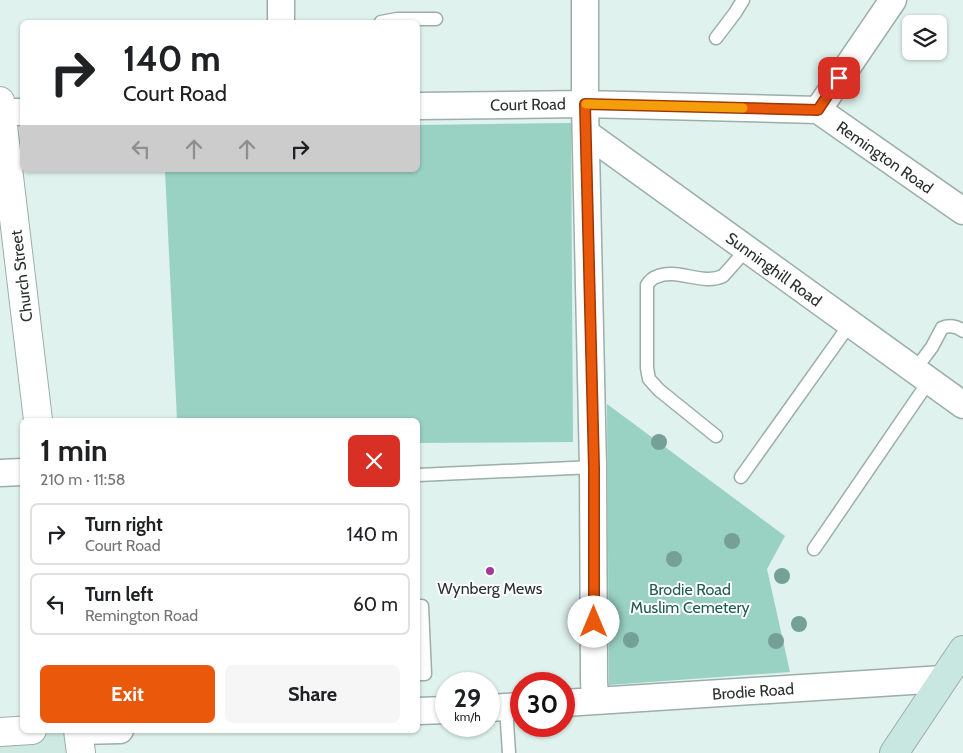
<!DOCTYPE html>
<meta charset="utf-8">
<style>
:root{--surface:#fff;--page:#f6f6f6;--text:#202124;--muted:#757577;--line:#e0e0e0;--accent:#ea580c}
body{margin:0;font-family:Cabin,sans-serif;background:var(--page);color:var(--text);height:100vh;display:flex;flex-direction:column;font-size:19px;white-space:nowrap}
*{box-sizing:border-box;margin:0}
p{font-size:16px;color:var(--muted)}
.icon{flex:none;width:28px;height:28px;fill:none;stroke:currentColor;stroke-width:2;stroke-linecap:round;stroke-linejoin:round}
.map{position:relative;flex:1;overflow:hidden}
.side{position:absolute;left:20px;top:418px;width:400px;height:315px;display:flex;flex-direction:column;background:var(--surface);border-radius:8px;box-shadow:0 1px 4px #0004}
.side>*{flex:none}
.banner{position:absolute;left:20px;top:20px;width:400px;height:152px;border-radius:8px;box-shadow:0 1px 4px #0004;background:#fff;color:var(--text);overflow:hidden}
.tools{position:absolute;left:902px;top:15px;display:grid;gap:10px}
.tools a{display:grid;place-items:center;width:45px;height:45px;border-radius:8px;background:var(--surface);box-shadow:0 1px 4px #0004;font-size:25px}
.speed{position:absolute;left:435px;top:672px;display:flex;gap:10px;font-size:25px;font-weight:700;text-align:center}
.speed>*{display:grid;place-content:center;width:65px;height:65px;border-radius:50%;background:var(--surface);box-shadow:0 1px 4px #0004;line-height:1}
.speed small{font-size:12px;font-weight:400}
.speed .limit{border:8px solid #d22;background:#fff;color:#111}
.pin{position:absolute;display:grid;place-items:center;width:42px;height:42px;color:#fff;margin:-21px;border-radius:10px;box-shadow:0 2px 8px #0006}
.me{position:absolute;width:55px;margin:-28px;rotate:0deg;stroke-linejoin:round;filter:drop-shadow(0 0 4px #0008)}
.turn{display:flex;align-items:center;gap:18px;height:105px;padding:0 20px;font-size:22px}
.turn .icon{width:65px;height:65px;stroke-width:2.5}
.turn b{display:block;font-size:35px;line-height:42px}
.lanes{display:flex;align-items:center;height:48px;padding:0 20px;background:#0003;justify-content:center;gap:25px;direction:ltr}
.lanes .off{opacity:.35}
.round{display:grid;place-items:center;flex:none;width:52px;height:52px;border-radius:8px;background:var(--page)}
.headline{display:flex;align-items:center;justify-content:space-between;height:85px;padding:0 20px}
h1{font-size:30px;font-weight:700;line-height:38px}
.action{display:flex;gap:10px;margin-top:auto;padding:10px 20px}
.action a{flex:1;height:58px;border-radius:8px;background:var(--accent);color:#fff;font-size:20px;font-weight:700;line-height:58px;text-align:center}
.action a+a{background:var(--page);color:var(--text)}
ul{padding:0;list-style:none}
li{display:flex;align-items:center;gap:15px;height:62px;margin:0 10px 8px;padding:0 10px;border:2px solid var(--line);border-radius:8px}
li div{flex:1}
li b{display:block;font-size:19px}
li em{font-style:normal}
.map>svg:first-child{display:block}
</style>
<div class="map">
<svg width="963" height="753" viewBox="0 0 963 753">
<rect width="100%" height="100%" fill="#dff2ed"/>
<path fill="#cde9e2" d="M32,730H72L81,753H0V732Z"/>
<path fill="#99d1c3" d="M571,123L573,442L418,443V420H177L165,170H418V125Z
M607,404L785,536L767,569L790,672L609,685Z"/>
<g fill="none" stroke-linecap="round" stroke-linejoin="round">
<g stroke="#9caea9" stroke-width="15">
<path id="service" d="M381,22L397,19H436
M716,38L735,13L743,0
M914,371L932,347L942,328C949,325 957,326 963,331
M716,436L659,390L649,379L647,368V285C649,282 652,278 656,277C677,267 702,286 723,276L747,249
M418,475L593,467
M741,477L850,324
M814,549L929,381
M418,606H422L425,674H418
M506,707L509,753"/>
</g>
<g stroke="#9caea9" stroke-width="29">
<path id="minor" d="M281,0V22
M585,0V104L593,467L594,680L595,701
M418,106L585,104L818,110
M818,110L963,211
M818,110L893,0
M1,112H22
M586,133L963,405
M0,473L22,472
M564,703L943,679
M489,708L521,706
M418,711L446,710
M79,731L120,730"/>
</g>
<g stroke="#9caea9" stroke-width="30">
<path id="tertiary" d="M0,101L38,420
M78,730L81,753
M0,732L32,730"/>
</g>
<g stroke="#9caea9" stroke-width="30">
<path id="secondary" d="M894,753L963,650"/>
</g>
<use href="#service" stroke="#fff" stroke-width="12"/>
<use href="#minor" stroke="#fff" stroke-width="26"/>
<use href="#tertiary" stroke="#fff" stroke-width="28"/>
<use href="#secondary" stroke="#c9e7e1" stroke-width="28"/>
</g>
<g fill="#75a097">
<circle cx="659" cy="442" r="8"/>
<circle cx="732" cy="541" r="8"/>
<circle cx="674" cy="559" r="8"/>
<circle cx="782" cy="576" r="8"/>
<circle cx="799" cy="624" r="8"/>
<circle cx="631" cy="640" r="8"/>
<circle cx="776" cy="641" r="8"/>
</g>
<g fill="none" stroke-linecap="round" stroke-linejoin="round">
<g stroke="#983908" stroke-width="12">
<path id="route" d="M594,622V468L585,104L818,110L839,78"/>
</g>
<use href="#route" stroke="#ea580c" stroke-width="9"/>
<path stroke="#f59e0b" stroke-width="9" d="M586,104L743,108"/>
</g>
<circle fill="#a03a9f" stroke="#fff" stroke-width="2" cx="490" cy="571" r="5"/>
<g text-anchor="middle" stroke-width="4" stroke-linejoin="round" paint-order="stroke">
<g font-size="16" fill="#29302e" stroke="#fff">
<text transform="translate(528 104) rotate(-1)" y="6">Court Road</text>
<text transform="translate(885 157) rotate(35)" y="6">Remington Road</text>
<text transform="translate(774 269) rotate(36)" y="6">Sunninghill Road</text>
<text transform="translate(21 276) rotate(-97)" y="6">Church Street</text>
<text transform="translate(753 691) rotate(-4)" y="6">Brodie Road</text>
</g>
<g font-size="16" fill="#29302e" stroke="#fff">
<text x="490" y="594">Wynberg Mews</text>
</g>
<g font-size="16" fill="#1f5c51" stroke="#fff">
<text x="690" y="595">Brodie Road<tspan x="690" dy="18">Muslim Cemetery</tspan></text>
</g>
</g>
</svg>
<div class="tools">
<a><svg class="icon" aria-label="layers" viewBox="0 0 24 24"><path d="M12 4l9 5-9 5-9-5zM3 14l9 5 9-5"/></svg></a>
</div>
<div class="speed"><div>29<small>km/h</small></div><div class="limit">30</div></div>
<div class="pin" style="left:839px;top:78px;background:#d93025"><svg class="icon" aria-label="arrive" viewBox="0 0 24 24"><path d="M6 21V4h12l-3 4 3 4H6"/></svg></div>
<svg class="me" style="left:594px;top:622px" viewBox="-20 -20 40 40"><circle r="19" fill="#fff"/><path d="M0-13L10 11 0 6-10 11z" fill="#ea580c"/></svg>
<div class="banner">
<div class="turn"><svg class="icon" aria-label="right" viewBox="0 0 24 24"><path d="M7 20v-9h11M14 6l5 5-5 5"/></svg><div><b>140 m</b>Court Road</div></div>
<div class="lanes"><svg class="icon off" aria-label="left" viewBox="0 0 24 24"><path d="M17 20v-9H6M10 6l-5 5 5 5"/></svg><svg class="icon off" aria-label="ahead" viewBox="0 0 24 24"><path d="M12 20V5M6 11l6-6 6 6"/></svg><svg class="icon off" aria-label="ahead" viewBox="0 0 24 24"><path d="M12 20V5M6 11l6-6 6 6"/></svg><svg class="icon" aria-label="right" viewBox="0 0 24 24"><path d="M7 20v-9h11M14 6l5 5-5 5"/></svg></div>
</div>
<section class="side">
<div class="headline"><div><h1>1 min</h1><p>210 m · 11:58</p></div><a class="round" style="background:#d93025;color:#fff"><svg class="icon" aria-label="close" viewBox="0 0 24 24"><path d="M6 6l12 12M18 6L6 18"/></svg></a></div>
<ul>
<li><svg class="icon" aria-label="right" viewBox="0 0 24 24"><path d="M7 20v-9h11M14 6l5 5-5 5"/></svg><div><b>Turn right</b><p>Court Road</p></div><em>140 m</em></li>
<li><svg class="icon" aria-label="left" viewBox="0 0 24 24"><path d="M17 20v-9H6M10 6l-5 5 5 5"/></svg><div><b>Turn left</b><p>Remington Road</p></div><em>60 m</em></li>
</ul>
<div class="action"><a>Exit</a><a>Share</a></div>
</section>
</div>
